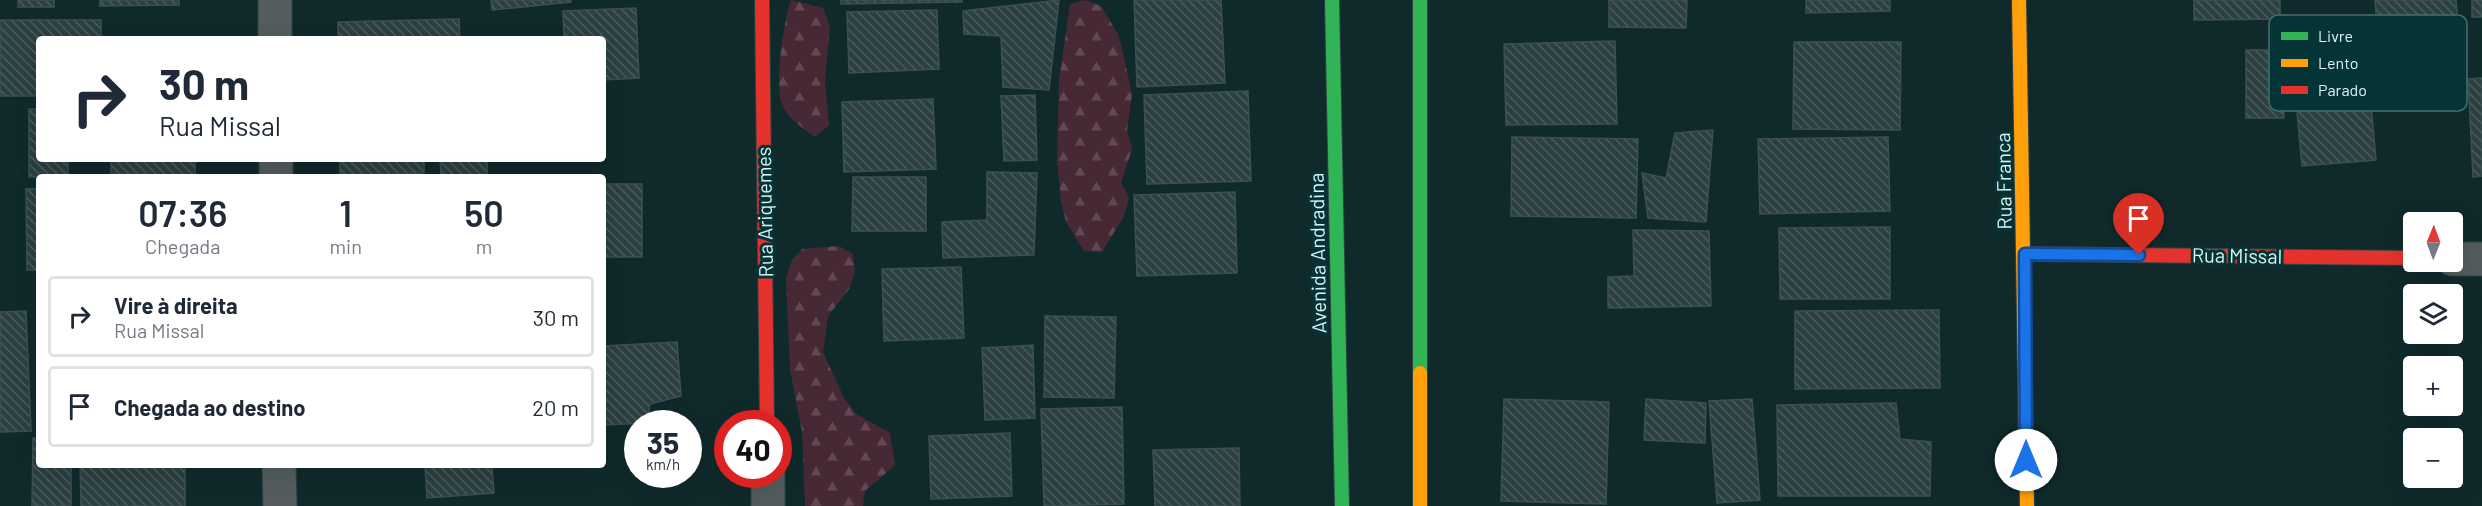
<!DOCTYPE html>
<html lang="pt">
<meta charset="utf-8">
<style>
:root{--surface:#fff;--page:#f2f2f3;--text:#1f2937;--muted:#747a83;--line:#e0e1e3}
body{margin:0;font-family:Barlow,sans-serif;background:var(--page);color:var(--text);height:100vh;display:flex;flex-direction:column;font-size:22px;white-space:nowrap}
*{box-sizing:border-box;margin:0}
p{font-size:20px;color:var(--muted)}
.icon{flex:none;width:33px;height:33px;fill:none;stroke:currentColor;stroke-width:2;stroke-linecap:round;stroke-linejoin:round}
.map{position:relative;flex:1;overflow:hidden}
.details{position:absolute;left:36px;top:174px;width:570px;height:294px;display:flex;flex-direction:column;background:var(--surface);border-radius:6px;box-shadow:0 6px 24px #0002}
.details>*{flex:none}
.banner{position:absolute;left:36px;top:36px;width:570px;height:126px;border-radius:6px;box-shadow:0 6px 24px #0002;background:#fff;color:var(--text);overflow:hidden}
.needle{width:39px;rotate:1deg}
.tools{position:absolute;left:2403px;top:212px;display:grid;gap:12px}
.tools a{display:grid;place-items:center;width:60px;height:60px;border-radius:6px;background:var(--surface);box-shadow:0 6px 24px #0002;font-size:30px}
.speed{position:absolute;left:624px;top:410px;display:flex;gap:12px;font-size:30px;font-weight:700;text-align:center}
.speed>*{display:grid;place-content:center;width:78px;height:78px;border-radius:50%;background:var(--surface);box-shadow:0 6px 24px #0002;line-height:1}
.speed small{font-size:15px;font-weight:400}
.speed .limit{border:9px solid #d22;background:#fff;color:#111}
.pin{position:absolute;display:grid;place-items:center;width:51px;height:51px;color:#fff;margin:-62px -26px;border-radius:50% 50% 50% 0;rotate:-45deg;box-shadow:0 0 6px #0007}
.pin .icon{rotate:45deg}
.me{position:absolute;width:66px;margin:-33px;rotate:0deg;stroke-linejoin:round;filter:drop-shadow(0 0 4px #0008)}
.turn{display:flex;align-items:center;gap:21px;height:126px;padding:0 24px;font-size:27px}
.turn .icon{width:78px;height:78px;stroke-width:2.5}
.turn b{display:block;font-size:42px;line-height:51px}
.eta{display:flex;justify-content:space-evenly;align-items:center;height:102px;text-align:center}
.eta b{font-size:36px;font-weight:600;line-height:42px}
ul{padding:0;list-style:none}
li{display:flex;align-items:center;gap:18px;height:81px;margin:0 12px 9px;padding:0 12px;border:3px solid var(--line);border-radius:6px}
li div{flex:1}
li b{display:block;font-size:22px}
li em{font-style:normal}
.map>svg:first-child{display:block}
</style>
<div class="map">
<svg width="2482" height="506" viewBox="0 0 2482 506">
<defs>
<pattern id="forest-firs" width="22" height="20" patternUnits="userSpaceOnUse" patternTransform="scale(1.5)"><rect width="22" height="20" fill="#472935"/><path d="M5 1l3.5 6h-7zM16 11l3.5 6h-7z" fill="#614853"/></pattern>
<pattern id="building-back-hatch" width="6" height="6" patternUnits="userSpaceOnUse" patternTransform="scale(1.5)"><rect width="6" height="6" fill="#2c4041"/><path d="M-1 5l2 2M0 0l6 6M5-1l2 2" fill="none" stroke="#4a5c5d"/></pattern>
</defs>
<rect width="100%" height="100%" fill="#102a2c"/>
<path fill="url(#forest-firs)" d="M791,0L823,8L830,27L825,82L829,125L815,137C803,128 788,119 782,104C774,86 784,19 791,0Z
M1085,0L1101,6L1119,36L1132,94L1127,131L1132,149L1121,183L1129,198L1124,216L1102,252L1084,251L1066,222L1061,202L1057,159L1059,81L1070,4Z
M839,246L853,254L855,272L849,289L828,316L823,352L844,398L856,414L890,433L895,465L865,491L863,506H805L802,432L790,369L786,278L792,260L802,249Z"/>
<path fill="url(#building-back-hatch)" stroke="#3c5051" stroke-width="1.5" d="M18,0H54V7H18Z
M100,0H179V5L100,6Z
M491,0H571V2L492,10Z
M841,0H962V2L841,4Z
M1059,0L1049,90L1003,87L1001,36L964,34L963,11Z
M1134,0H1221L1225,83L1137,87Z
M1609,0H1687L1686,28L1609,27Z
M1806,0H1890V11L1806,13Z
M2194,0H2280V19L2194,20Z
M2375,0H2456L2460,56L2380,63Z
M2472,0H2482V17H2472Z
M636,8L639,78L603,80V39H564L563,11Z
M937,10L939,69L849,73L847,12Z
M459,19L460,39H338V22Z
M0,20H101V39H39V96H0Z
M1615,41L1617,124L1506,125L1504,44Z
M1794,42H1901L1900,130L1793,129Z
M2246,50H2283L2284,118H2246Z
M2482,78V176L2473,177L2468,79Z
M1248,91L1251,181L1147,184L1144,95Z
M1035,95L1037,160L1004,161L1001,96Z
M933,99L936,169L844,172L842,102Z
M2371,104L2376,160L2302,166L2297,111Z
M29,109H39V159H68V176L29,177Z
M1713,130L1706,222L1648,218L1642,173L1666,178L1675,133Z
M1512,137L1638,139L1636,218L1511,216Z
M1888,137L1890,211L1760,214L1758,139Z
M111,159H195V175L111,174Z
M340,159H424V173L340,175Z
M440,159H487V177H441Z
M987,172L1037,173L1034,255L943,258L942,222L987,220Z
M853,177H926V231H852Z
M603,184H642V257H603Z
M26,189H39V270H27Z
M1235,192L1237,273L1137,276L1134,195Z
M1890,227V299H1780L1779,228Z
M1633,230L1709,231L1711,306L1608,308V277L1634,276Z
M961,267L964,338L884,341L882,269Z
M1939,310L1940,388L1795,389V311Z
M26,311L31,431L0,432V312Z
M1045,316L1116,317L1114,398L1044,397Z
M677,342L681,396L650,404L647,423L603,425V346Z
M1033,345L1035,418L985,420L982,348Z
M1504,399L1609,402L1606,504L1501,501Z
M1646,399L1706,403L1705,443L1644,440Z
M1752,399L1760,500L1717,503L1709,401Z
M1896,403L1900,439L1931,442L1930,496H1778L1777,405Z
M1122,407L1124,504L1044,506L1041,409Z
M1010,433L1012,496L931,499L929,436Z
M33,438H39V465H71V506H32Z
M1239,448L1240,506H1155L1153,450Z
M80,465H185V506H81Z
M425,465H492L494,493L427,498Z"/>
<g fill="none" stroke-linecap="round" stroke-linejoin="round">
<g stroke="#2f4445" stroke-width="35">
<path id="street" d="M275,0V39
M276,159V177
M2452,259H2482
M279,465L280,506
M768,474V506"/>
</g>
<g stroke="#2f4445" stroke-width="16">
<path id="fast" d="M1332,0L1342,506
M1420,0V373"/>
</g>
<g stroke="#2f4445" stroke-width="16">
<path id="slow" d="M2019,0L2027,506
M1420,373V506"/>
</g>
<g stroke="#2f4445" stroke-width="16">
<path id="jam" d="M762,0L767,423
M2025,254L2414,258"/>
</g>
<use href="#street" stroke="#545d5e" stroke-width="33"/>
<use href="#fast" stroke="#30b455" stroke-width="14"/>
<use href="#slow" stroke="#ff9f0a" stroke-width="14"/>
<use href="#jam" stroke="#e5322d" stroke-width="14"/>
</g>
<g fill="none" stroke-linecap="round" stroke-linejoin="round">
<g stroke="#114b97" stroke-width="15">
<path id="route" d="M2026,460L2025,254L2139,255"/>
</g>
<use href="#route" stroke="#1a73e8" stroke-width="10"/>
</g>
<g text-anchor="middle" stroke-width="6" stroke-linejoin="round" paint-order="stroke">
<g font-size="20" fill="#dcf3f4" stroke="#053437">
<text transform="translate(2004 181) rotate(-91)" y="7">Rua Franca</text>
<text transform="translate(765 212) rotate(-91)" y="7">Rua Ariquemes</text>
<text transform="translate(1318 253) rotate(-91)" y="7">Avenida Andradina</text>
<text transform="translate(2237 256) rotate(1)" y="7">Rua Missal</text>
</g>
</g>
<rect x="2269" y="15" width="198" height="96" rx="9" fill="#053437" stroke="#466d70" stroke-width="1.5"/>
<rect x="2281" y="32" width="27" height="8" fill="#30b455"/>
<rect x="2281" y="59" width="27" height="8" fill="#ff9f0a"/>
<rect x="2281" y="86" width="27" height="8" fill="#e5322d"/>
<g font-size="16" fill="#dcf3f4">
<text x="2318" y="42">Livre</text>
<text x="2318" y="69">Lento</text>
<text x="2318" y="96">Parado</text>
</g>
</svg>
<div class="tools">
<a><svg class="needle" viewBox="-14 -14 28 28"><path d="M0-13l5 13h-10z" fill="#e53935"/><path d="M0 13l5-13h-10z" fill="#747a83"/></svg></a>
<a><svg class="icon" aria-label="layers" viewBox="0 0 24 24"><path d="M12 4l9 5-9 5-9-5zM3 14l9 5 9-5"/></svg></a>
<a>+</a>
<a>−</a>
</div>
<div class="speed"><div>35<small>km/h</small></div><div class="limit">40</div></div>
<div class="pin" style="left:2139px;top:255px;background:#d93025"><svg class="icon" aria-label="arrive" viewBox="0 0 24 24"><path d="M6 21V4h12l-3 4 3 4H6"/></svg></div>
<svg class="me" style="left:2026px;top:460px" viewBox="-20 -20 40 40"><circle r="19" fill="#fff"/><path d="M0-13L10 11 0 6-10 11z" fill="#1a73e8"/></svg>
<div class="banner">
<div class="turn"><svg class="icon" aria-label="right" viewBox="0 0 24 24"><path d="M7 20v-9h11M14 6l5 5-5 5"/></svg><div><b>30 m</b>Rua Missal</div></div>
</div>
<section class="details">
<div class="eta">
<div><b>07:36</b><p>Chegada</p></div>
<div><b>1</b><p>min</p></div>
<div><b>50</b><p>m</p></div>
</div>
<ul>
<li><svg class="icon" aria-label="right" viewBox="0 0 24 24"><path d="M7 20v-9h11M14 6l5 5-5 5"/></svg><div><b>Vire à direita</b><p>Rua Missal</p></div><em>30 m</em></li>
<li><svg class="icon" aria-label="arrive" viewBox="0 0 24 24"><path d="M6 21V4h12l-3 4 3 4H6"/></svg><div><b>Chegada ao destino</b></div><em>20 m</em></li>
</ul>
</section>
</div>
